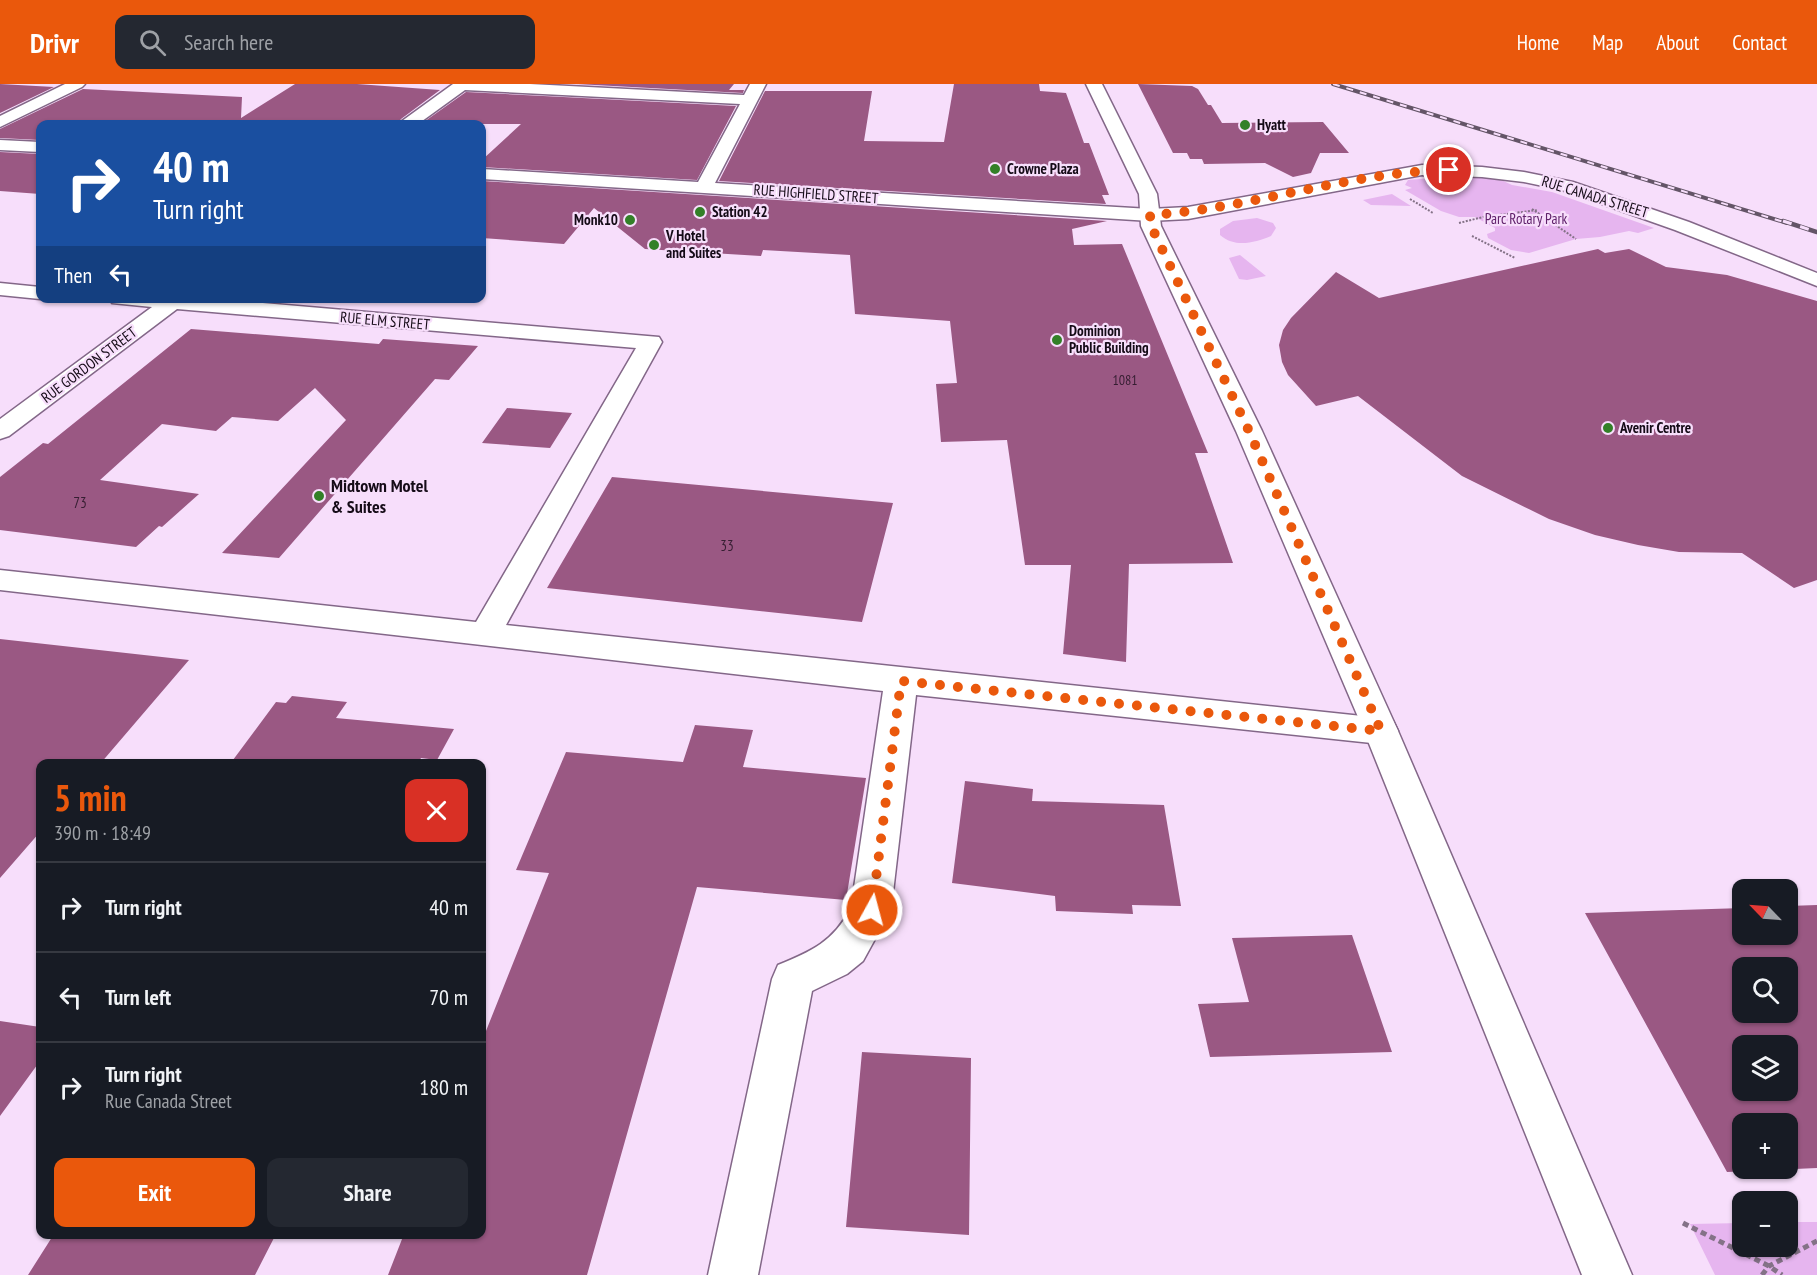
<!DOCTYPE html>
<meta charset="utf-8">
<style>
:root{--surface:#171b24;--page:#242831;--text:#f1f3f6;--muted:#9ea1a6;--line:#363941;--accent:#ea580c}
body{margin:0;font-family:"PT Sans Narrow",sans-serif;background:var(--page);color:var(--text);height:100vh;display:flex;flex-direction:column;font-size:22px;white-space:nowrap}
*{box-sizing:border-box;margin:0}
p{font-size:20px;color:var(--muted)}
.icon{flex:none;width:33px;height:33px;fill:none;stroke:currentColor;stroke-width:2;stroke-linecap:round;stroke-linejoin:round}
.map{position:relative;flex:1;overflow:hidden}
.side{position:absolute;left:36px;top:675px;width:450px;height:480px;display:flex;flex-direction:column;background:var(--surface);border-radius:12px;box-shadow:0 2px 4px #0004}
.side>*{flex:none}
.top-card{position:absolute;left:36px;top:36px;width:450px;height:183px;border-radius:12px;box-shadow:0 2px 4px #0004;background:#1a4fa0;color:#fff;overflow:hidden}
.needle{width:39px;rotate:295deg}
.fabs{position:absolute;left:1732px;top:795px;display:grid;gap:12px}
.fabs a{display:grid;place-items:center;width:66px;height:66px;border-radius:12px;background:var(--surface);box-shadow:0 2px 4px #0004;font-size:30px}
.pin{position:absolute;display:grid;place-items:center;width:51px;height:51px;color:#fff;margin:-26px;border:3px solid #fff;border-radius:50%;box-shadow:0 2px 6px #0007}
.me{position:absolute;width:66px;margin:-33px;rotate:7deg;stroke-linejoin:round;filter:drop-shadow(0 0 4px #0008)}
.turn{display:flex;align-items:center;gap:21px;height:126px;padding:0 18px;font-size:27px}
.turn .icon{width:78px;height:78px;stroke-width:2.5}
.turn b{display:block;font-size:42px;line-height:51px}
.then{display:flex;align-items:center;height:57px;padding:0 18px;background:#0003;gap:12px;font-size:22px}
.round{display:grid;place-items:center;flex:none;width:63px;height:63px;border-radius:12px;background:var(--page)}
.head{display:flex;align-items:center;justify-content:space-between;height:102px;padding:0 18px}
h1{font-size:36px;font-weight:700;line-height:45px;color:var(--accent)}
.action{display:flex;gap:12px;margin-top:auto;padding:12px 18px}
.action a{flex:1;height:69px;border-radius:12px;background:var(--accent);color:#fff;font-size:24px;font-weight:700;line-height:69px;text-align:center}
.action a+a{background:var(--page);color:var(--text)}
ul{padding:0;list-style:none}
li{display:flex;align-items:center;gap:18px;height:90px;padding:0 18px;border-top:2px solid var(--line)}
li div{flex:1}
li b{display:block;font-size:22px}
li em{font-style:normal}
header{display:flex;align-items:center;gap:36px;box-sizing:border-box;height:84px;padding:0 30px;background:var(--accent);color:#fff}
header strong{font-size:28px}
nav{display:flex;gap:33px;margin-inline-start:auto;font-size:21px}
.search{width:420px;height:54px;background:var(--page);display:flex;align-items:center;gap:15px;box-sizing:border-box;padding:0 21px;border-radius:12px;color:var(--muted);font-size:22px}
.map>svg:first-child{display:block}
</style>
<header>
<strong>Drivr</strong>
<div class="search"><svg class="icon" aria-label="search" viewBox="0 0 24 24"><circle cx="10" cy="10" r="6"/><path d="M15 15l6 6"/></svg>Search here</div>
<nav><a>Home</a><a>Map</a><a>About</a><a>Contact</a></nav>
</header>
<div class="map">
<svg width="1817" height="1191" viewBox="0 0 1817 1191">
<rect width="100%" height="100%" fill="#f7defb"/>
<path fill="#e6b5ef" d="M1458,92L1499,95L1512,101L1552,108L1654,144L1638,149L1629,147L1600,153L1576,155L1529,169L1511,166L1488,154L1487,150L1495,147V144L1475,133H1459L1441,127L1405,106L1412,104L1405,101L1408,96Z
M1392,110L1411,122L1371,121L1363,116Z
M1257,134L1273,139L1276,144L1271,152C1254,159 1235,164 1220,151V145L1233,137Z
M1240,171L1266,192L1247,196L1239,195L1229,174Z
M1788,1138H1817V1191H1715L1690,1140L1743,1139V1162H1788Z"/>
<path fill="#9a5883" fill-rule="evenodd" d="M0,0L54,3L0,29Z
M295,0H357L440,6L401,35L398,40H40V56L0,54V45L83,5L242,13L241,34Z
M576,0H734L729,6H744L743,9Z
M954,0H1039L1040,7L1066,9L1084,59H1089L1109,111H1102L1106,120L719,97L765,7H872L864,57L944,58Z
M1138,0L1192,2L1198,5L1208,21H1211L1222,39L1323,38L1349,69H1320L1311,89L1293,93L1265,79L1204,80L1202,75H1190L1187,69H1173Z
M466,8L563,13L736,22L697,96L482,83V76L521,40H421Z
M0,68L40,70V110L0,107Z
M482,97L1107,137L1072,145L1074,161L1122,160L1208,369H1195L1233,479L1129,480L1126,578L1063,570L1071,481H1025L1007,356L941,358L936,300L957,299L950,237L855,230L850,171L763,166L761,172L645,165L594,124L564,160L482,154Z
M1598,165L1605,169L1629,165L1666,183L1727,191L1817,217V496L1794,504L1742,469L1679,468L1638,461L1595,451L1549,435L1462,392L1358,312L1316,322L1288,291L1282,278L1279,261L1283,246L1291,234L1336,188L1379,214Z
M191,245L379,260L383,255L478,262L449,296L435,295L279,474L222,469L346,336L315,304L278,337L232,333L216,347L162,340L100,396L199,410L162,443L159,442L136,463L0,446V393L43,359L48,360Z
M507,324L572,329L550,364L482,359Z
M612,393L893,419L862,538L547,504Z
M0,555L189,576L100,680H40V748L0,794Z
M292,612L347,618L336,634L454,645L437,676L421,674L418,680H230L276,618L286,619Z
M695,641L753,646L743,683L866,694L846,816L697,803L587,1191H388L404,1150H482V957L549,789L516,786L566,668L683,678Z
M965,697L1033,705L1032,717L1164,721L1181,822L1132,821L1133,830L1056,827L1055,812L952,799Z
M1817,821V1084L1727,1088L1585,829L1743,824V850H1788V822ZM1743,884H1788V928H1743ZM1743,962H1788V1006H1743ZM1743,1040H1788V1084H1743Z
M1352,851L1392,968L1210,973L1198,920L1249,918L1232,854Z
M0,937L40,943V977L0,1032Z
M862,968L971,974L969,1151L846,1143Z
M54,1150H276L255,1191H28Z"/>
<g fill="none" stroke-linecap="round" stroke-linejoin="round">
<g stroke="#836788" stroke-width="3">
<path id="minor" d="M65,0H85L82,3L0,43V32Z
M453,0H530L744,11L750,0H766L715,99L1150,125L1188,123L1422,81L1482,83L1524,88L1573,98L1689,138L1817,189V202L1675,146L1562,106L1524,98L1482,93L1422,91L1188,135L1150,137L482,95V85L698,98L740,20L465,6L418,40H400L402,37Z
M0,56L40,58V68L0,66Z
M0,199L40,203V214H44L40,215L0,211Z
M110,214H205L659,253L662,258L506,541L1381,634L1393,637L1398,647L1393,657L1381,660L916,611L891,826L863,877L847,890L812,907L758,1191H708L772,895L778,881C812,867 833,858 851,824L883,607L0,506V486L476,538L636,264L177,225L9,352L0,355V335L152,223L112,219Z"/>
</g>
<g stroke="#836788" stroke-width="3">
<path id="major" d="M1086,0H1102L1157,110L1161,142L1262,347L1398,647L1632,1191H1582L1364,647L1236,347L1141,142L1139,110Z"/>
</g>
<path stroke="#847287" stroke-width="2" stroke-dasharray="2 1.5" stroke-linecap="butt" d="M1410,115L1433,129
M1532,125L1576,155
M1459,139L1483,133L1538,126
M1472,152L1515,174"/>
<path stroke="#847287" stroke-width="5" stroke-dasharray="6 4" stroke-linecap="butt" d="M1683,1139L1769,1182L1782,1191
M1762,1191L1769,1182L1817,1157"/>
<use href="#minor" fill="#fff" fill-rule="evenodd"/>
<use href="#major" fill="#fff" fill-rule="evenodd"/>
<g stroke="#645567" stroke-width="4">
<path id="rail-far1" d="M1333,0L1787,139"/>
</g>
<g stroke="#645567" stroke-width="4.5">
<path id="rail" d="M1783,137L1817,148"/>
</g>
<use href="#rail-far1" stroke="#f7defb" stroke-width="2" stroke-dasharray="7" stroke-linecap="butt"/>
<use href="#rail" stroke="#f7defb" stroke-width="3" stroke-dasharray="9" stroke-linecap="butt"/>
</g>
<g fill="none" stroke-linecap="round" stroke-linejoin="round">
<path stroke="#ea580c" stroke-width="10" stroke-dasharray="0 18" d="M872,826L901,597L1381,647L1249,347L1151,142L1150,131C1251,125 1348,88 1449,86"/>
</g>
<g fill="#338028" stroke="#f7defb" stroke-width="2">
<circle cx="1245" cy="41" r="6"/>
<circle cx="995" cy="85" r="6"/>
<circle cx="700" cy="128" r="6"/>
<circle cx="630" cy="136" r="6"/>
<circle cx="654" cy="161" r="6"/>
<circle cx="1057" cy="256" r="6"/>
<circle cx="1608" cy="344" r="6"/>
<circle cx="319" cy="412" r="6"/>
</g>
<g text-anchor="middle" stroke-width="4.5" stroke-linejoin="round" paint-order="stroke">
<g font-size="14" fill="#361e32">
<text x="1125" y="301">1081</text>
</g>
<g font-size="15" font-weight="bold" fill="#150b17" stroke="#f7defb" text-anchor="start">
<text x="1257" y="46">Hyatt</text>
<text x="1007" y="90">Crowne Plaza</text>
<text x="712" y="133">Station 42</text>
<text x="618" y="141" text-anchor="end">Monk10</text>
<text x="666" y="157">V Hotel<tspan x="666" dy="17">and Suites</tspan></text>
<text x="1069" y="252">Dominion<tspan x="1069" dy="17">Public Building</tspan></text>
<text x="1620" y="349">Avenir Centre</text>
</g>
<g font-size="15" fill="#150b17" stroke="#f7defb">
<text transform="translate(816 110) rotate(4)" y="5">RUE HIGHFIELD STREET</text>
<text transform="translate(1595 113) rotate(17)" y="5">RUE CANADA STREET</text>
<text transform="translate(385 237) rotate(5)" y="5">RUE ELM STREET</text>
<text transform="translate(89 281) rotate(-37)" y="5">RUE GORDON STREET</text>
</g>
<g font-size="15" fill="#60216b" stroke="#f7defb">
<text x="1526" y="140">Parc Rotary Park</text>
</g>
<g font-size="15" fill="#361e32">
<text x="80" y="424">73</text>
<text x="727" y="467">33</text>
</g>
<g font-size="18" font-weight="bold" fill="#150b17" stroke="#f7defb" text-anchor="start">
<text x="331" y="408">Midtown Motel<tspan x="331" dy="21">&amp; Suites</tspan></text>
</g>
</g>
</svg>
<div class="fabs">
<a><svg class="needle" viewBox="-14 -14 28 28"><path d="M0-13l5 13h-10z" fill="#e53935"/><path d="M0 13l5-13h-10z" fill="#9ea1a6"/></svg></a>
<a><svg class="icon" aria-label="search" viewBox="0 0 24 24"><circle cx="10" cy="10" r="6"/><path d="M15 15l6 6"/></svg></a>
<a><svg class="icon" aria-label="layers" viewBox="0 0 24 24"><path d="M12 4l9 5-9 5-9-5zM3 14l9 5 9-5"/></svg></a>
<a>+</a>
<a>−</a>
</div>
<div class="pin" style="left:1449px;top:86px;background:#d93025"><svg class="icon" aria-label="arrive" viewBox="0 0 24 24"><path d="M6 21V4h12l-3 4 3 4H6"/></svg></div>
<svg class="me" style="left:872px;top:826px" viewBox="-20 -20 40 40"><circle r="17" fill="#ea580c" stroke="#fff" stroke-width="3"/><path d="M0-11L8 9 0 5-8 9z" fill="#fff"/></svg>
<div class="top-card">
<div class="turn"><svg class="icon" aria-label="right" viewBox="0 0 24 24"><path d="M7 20v-9h11M14 6l5 5-5 5"/></svg><div><b>40 m</b>Turn right</div></div>
<div class="then">Then<svg class="icon" aria-label="left" viewBox="0 0 24 24"><path d="M17 20v-9H6M10 6l-5 5 5 5"/></svg></div>
</div>
<section class="side">
<div class="head"><div><h1>5 min</h1><p>390 m · 18:49</p></div><a class="round" style="background:#d93025;color:#fff"><svg class="icon" aria-label="close" viewBox="0 0 24 24"><path d="M6 6l12 12M18 6L6 18"/></svg></a></div>
<ul>
<li><svg class="icon" aria-label="right" viewBox="0 0 24 24"><path d="M7 20v-9h11M14 6l5 5-5 5"/></svg><div><b>Turn right</b></div><em>40 m</em></li>
<li><svg class="icon" aria-label="left" viewBox="0 0 24 24"><path d="M17 20v-9H6M10 6l-5 5 5 5"/></svg><div><b>Turn left</b></div><em>70 m</em></li>
<li><svg class="icon" aria-label="right" viewBox="0 0 24 24"><path d="M7 20v-9h11M14 6l5 5-5 5"/></svg><div><b>Turn right</b><p>Rue Canada Street</p></div><em>180 m</em></li>
</ul>
<div class="action"><a>Exit</a><a>Share</a></div>
</section>
</div>
